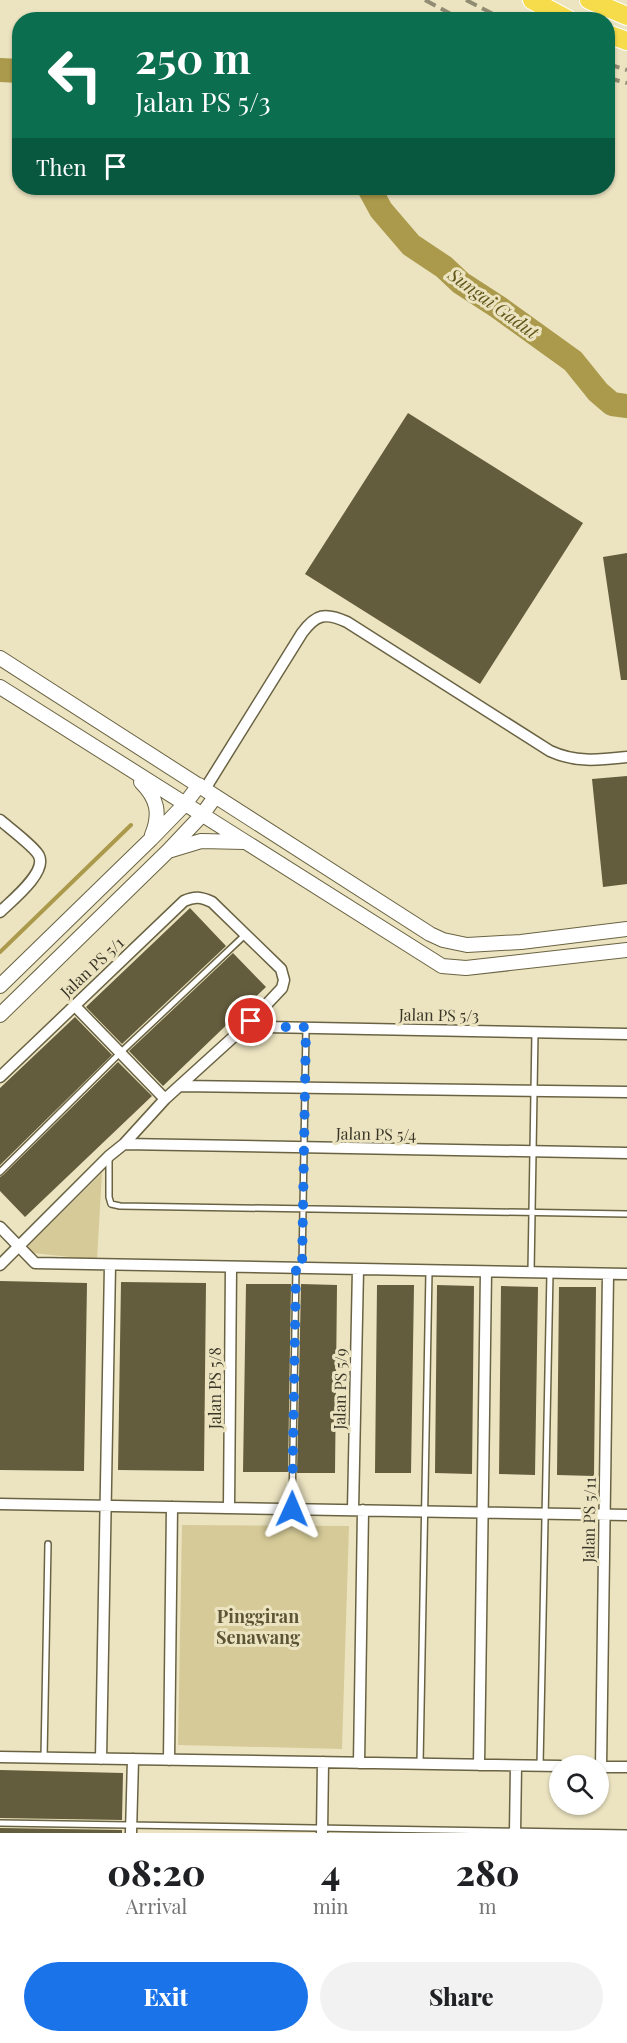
<!DOCTYPE html>
<style>
:root{--surface:#fff;--page:#f2f2f2;--text:#202124;--muted:#757577;--accent:#1a73e8}
body{margin:0;font-family:"Playfair Display",serif;background:var(--page);color:var(--text);height:100vh;display:flex;flex-direction:column;font-size:22px;white-space:nowrap}
*{box-sizing:border-box;margin:0}
p{font-size:20px;color:var(--muted)}
.icon{flex:none;width:33px;height:33px;fill:none;stroke:currentColor;stroke-width:2;stroke-linecap:round;stroke-linejoin:round}
.map{position:relative;height:1833px;overflow:hidden}
.side{display:flex;flex-direction:column;background:var(--surface);flex:1}
.side>*{flex:none}
.hud{position:absolute;left:12px;top:12px;width:603px;height:183px;border-radius:24px;box-shadow:0 2px 4px #0004;background:#0b6e4f;color:#fff;overflow:hidden}
.controls{position:absolute;left:549px;top:1755px;display:grid;gap:12px}
.controls a{display:grid;place-items:center;width:60px;height:60px;border-radius:50%;background:var(--surface);box-shadow:0 2px 4px #0004;font-size:30px}
.pin{position:absolute;display:grid;place-items:center;width:51px;height:51px;color:#fff;margin:-26px;border:3px solid #fff;border-radius:50%;box-shadow:0 2px 6px #0007}
.me{position:absolute;width:66px;margin:-33px;rotate:1deg;stroke-linejoin:round;filter:drop-shadow(0 0 4px #0008)}
.turn{display:flex;align-items:center;gap:21px;height:126px;padding:0 24px;font-size:27px}
.turn .icon{width:78px;height:78px;stroke-width:2.5}
.turn b{display:block;font-size:42px;line-height:51px}
.then{display:flex;align-items:center;height:57px;padding:0 24px;background:#0003;gap:12px;font-size:22px}
.eta{display:flex;justify-content:space-evenly;align-items:center;height:102px;text-align:center}
.eta b{font-size:36px;font-weight:800;line-height:42px}
.cta{display:flex;gap:12px;margin-top:auto;padding:12px 24px}
.cta a{flex:1;height:69px;border-radius:36px;background:var(--accent);color:#fff;font-size:24px;font-weight:800;line-height:69px;text-align:center}
.cta a+a{background:var(--page);color:var(--text)}
.map>svg:first-child{display:block}
</style>
<div class="map">
<svg width="627" height="1833" viewBox="0 0 627 1833">
<rect width="100%" height="100%" fill="#ece4c1"/>
<path fill="#d6cb98" d="M102,1173L97,1260L33,1253L28,1246Z
M182,1525L349,1526L342,1749L178,1745Z"/>
<g fill="none" stroke-linecap="round" stroke-linejoin="round">
<path stroke="#ab9a4b" stroke-width="4" d="M0,952L131,825"/>
<path stroke="#ab9a4b" stroke-width="24" d="M0,70L20,71
M369,188L381,210L411,245L444,267L461,283L498,307L573,361L598,392L612,404L627,406"/>
</g>
<path fill="#635c3d" d="M408,413L583,523L480,684L305,574Z
M627,553V680H621L603,557Z
M627,776V884L603,887L592,779Z
M190,908L226,946L122,1044L86,1007Z
M233,953L266,987L163,1086L129,1051Z
M75,1017L112,1055L0,1165V1088Z
M118,1062L152,1096L25,1217L0,1191V1177L3,1175Z
M0,1281L87,1283L84,1471L0,1470Z
M121,1282L206,1283L204,1471L118,1470Z
M246,1284H291L288,1472H243Z
M301,1284L337,1285L335,1473H297Z
M377,1285H414L411,1473H375Z
M437,1285L474,1286L472,1474L435,1473Z
M501,1286L538,1287L535,1475L499,1474Z
M559,1287H596L594,1476L557,1475Z
M0,1770L123,1773L122,1820L0,1818Z
M0,1828L122,1830V1833H0Z"/>
<g fill="none" stroke-linecap="round" stroke-linejoin="round">
<g stroke="#6a6343" stroke-width="8">
<path id="service" d="M109,1158V1197L111,1204L120,1206L627,1214
M0,1172L120,1053L246,934
M302,1268L306,1028
M531,1272L535,1032
M292,1509L296,1268
M44,1758L48,1544
M420,1764L429,1271
M540,1766L550,1273
M0,1823L627,1833"/>
</g>
<g stroke="#6a6343" stroke-width="13">
<path id="minor" d="M205,789L302,633C316,614 325,612 347,622L550,751C576,763 599,760 627,757
M0,820C8,827 36,848 39,856C47,873 11,901 0,912
M74,1005L165,1099
M251,1021L265,1027L627,1034
M0,1077L184,901C195,896 201,897 212,902L281,969L284,980L282,988L251,1021L165,1099L124,1144L109,1156L0,1265
M180,1086L627,1092
M124,1144L627,1153
M0,1227L35,1263L627,1274
M0,1504L627,1515
M229,1508L231,1267
M353,1510L358,1269
M0,1757L560,1766
M101,1759L110,1265
M169,1760L172,1507
M359,1763L363,1510
M479,1765L486,1272
M598,1767H627
M601,1767L608,1274
M131,1833L133,1759
M322,1833L323,1762
M515,1833L516,1766"/>
</g>
<g stroke="#6a6343" stroke-width="16">
<path id="tertiary" d="M0,658L430,934L443,940L467,945L521,942L627,929
M0,687L442,966L466,968L627,950
M141,782C157,798 161,813 152,835
M168,851L201,841L244,842
M0,986L151,839L185,804L199,785
M0,1015L168,851L202,815L215,797"/>
</g>
<g stroke="#fff" stroke-width="20">
<path id="trunk" d="M532,0L569,20
M589,0L627,16
M608,34L627,41"/>
</g>
<use href="#service" stroke="#fff" stroke-width="5"/>
<use href="#minor" stroke="#fff" stroke-width="10"/>
<use href="#tertiary" stroke="#fff" stroke-width="14"/>
<use href="#trunk" stroke="#f6dc4a" stroke-width="18"/>
<path stroke="#918c73" stroke-width="4" stroke-dasharray="12 6" stroke-linecap="butt" d="M425,0L462,20
M466,0L505,20
M608,64L627,70
M608,78L627,83"/>
</g>
<g fill="none" stroke-linecap="round" stroke-linejoin="round">
<path stroke="#1a73e8" stroke-width="10" stroke-dasharray="0 18" d="M251,1021L265,1027H306L302,1268H296L292,1509"/>
</g>
<g text-anchor="middle" stroke-width="6" stroke-linejoin="round" paint-order="stroke">
<g font-size="16" fill="#393628" stroke="#ece4c1">
<text transform="translate(92 967) rotate(-43)" y="6">Jalan PS 5/1</text>
<text transform="translate(439 1015) rotate(1)" y="6">Jalan PS 5/3</text>
<text transform="translate(376 1134) rotate(1)" y="6">Jalan PS 5/4</text>
<text transform="translate(215 1388) rotate(-90)" y="6">Jalan PS 5/8</text>
<text transform="translate(340 1389) rotate(-89)" y="6">Jalan PS 5/9</text>
<text transform="translate(589 1520) rotate(-89)" y="6">Jalan PS 5/11</text>
</g>
<g font-size="18" font-style="italic" fill="#615519" stroke="#ece4c1">
<text transform="translate(493 304) rotate(36)" y="6">Sungai Gadut</text>
</g>
<g font-size="18" font-weight="bold" fill="#5b5536" stroke="#ece4c1">
<text x="258" y="1623">Pinggiran<tspan x="258" dy="21">Senawang</tspan></text>
</g>
</g>
</svg>
<div class="controls">
<a><svg class="icon" aria-label="search" viewBox="0 0 24 24"><circle cx="10" cy="10" r="6"/><path d="M15 15l6 6"/></svg></a>
</div>
<div class="pin" style="left:251px;top:1021px;background:#d93025"><svg class="icon" aria-label="arrive" viewBox="0 0 24 24"><path d="M6 21V4h12l-3 4 3 4H6"/></svg></div>
<svg class="me" style="left:292px;top:1509px" viewBox="-20 -20 40 40"><path d="M0-17L14 15 0 8-14 15z" fill="#1a73e8" stroke="#fff" stroke-width="4"/></svg>
<div class="hud">
<div class="turn"><svg class="icon" aria-label="left" viewBox="0 0 24 24"><path d="M17 20v-9H6M10 6l-5 5 5 5"/></svg><div><b>250 m</b>Jalan PS 5/3</div></div>
<div class="then">Then<svg class="icon" aria-label="arrive" viewBox="0 0 24 24"><path d="M6 21V4h12l-3 4 3 4H6"/></svg></div>
</div>
</div>
<section class="side">
<div class="eta">
<div><b>08:20</b><p>Arrival</p></div>
<div><b>4</b><p>min</p></div>
<div><b>280</b><p>m</p></div>
</div>
<div class="cta"><a>Exit</a><a>Share</a></div>
</section>
